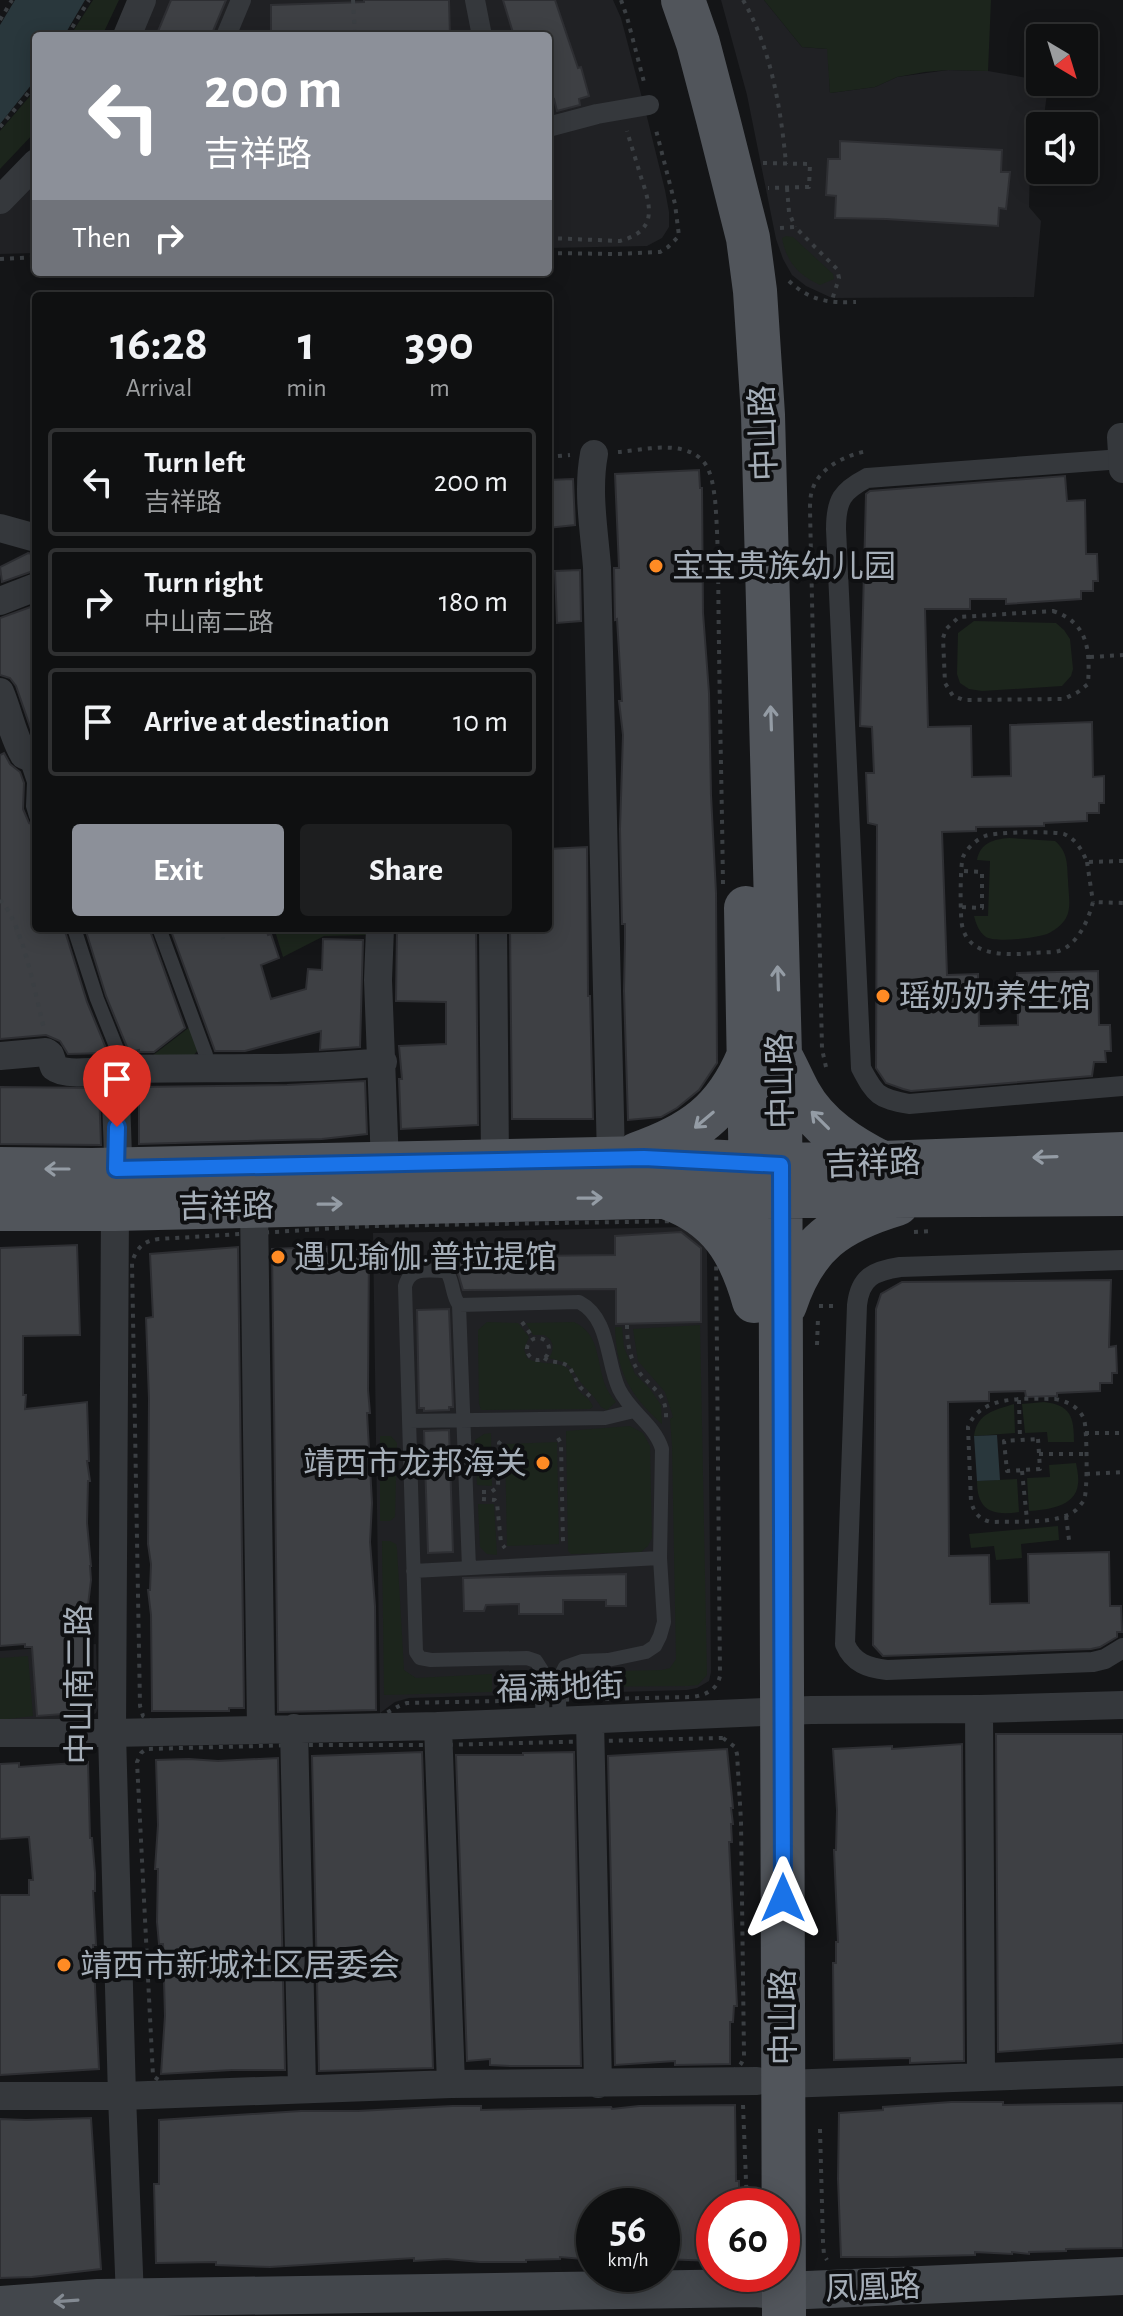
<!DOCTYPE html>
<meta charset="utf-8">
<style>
:root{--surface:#0f1011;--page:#1d1e1f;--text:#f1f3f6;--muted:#9b9d9f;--line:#2f3031;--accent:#8c9099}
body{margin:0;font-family:"Alegreya Sans","Noto Sans SC",sans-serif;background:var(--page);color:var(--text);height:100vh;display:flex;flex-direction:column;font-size:30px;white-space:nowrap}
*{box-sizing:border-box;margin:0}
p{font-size:26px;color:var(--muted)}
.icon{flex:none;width:44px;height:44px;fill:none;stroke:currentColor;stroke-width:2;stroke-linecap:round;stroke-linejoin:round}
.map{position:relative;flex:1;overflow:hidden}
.panel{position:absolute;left:32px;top:292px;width:520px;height:640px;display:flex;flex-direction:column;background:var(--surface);border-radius:8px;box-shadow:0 4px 20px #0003,0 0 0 2px var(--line)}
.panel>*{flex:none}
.hud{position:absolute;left:32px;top:32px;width:520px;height:244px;border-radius:8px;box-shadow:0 4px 20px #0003,0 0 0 2px var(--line);background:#8c9099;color:#fff;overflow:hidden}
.needle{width:52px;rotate:142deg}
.buttons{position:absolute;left:1026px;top:24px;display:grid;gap:16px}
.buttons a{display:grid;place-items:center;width:72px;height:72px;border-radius:8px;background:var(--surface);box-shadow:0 4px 20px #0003,0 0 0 2px var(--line);font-size:40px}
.speed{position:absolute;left:576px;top:2188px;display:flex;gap:16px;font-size:40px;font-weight:700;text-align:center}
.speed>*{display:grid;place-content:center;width:104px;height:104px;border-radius:50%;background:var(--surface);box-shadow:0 4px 20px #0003,0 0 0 2px var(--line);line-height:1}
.speed small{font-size:20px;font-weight:400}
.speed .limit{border:12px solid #d22;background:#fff;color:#111}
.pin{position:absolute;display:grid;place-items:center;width:68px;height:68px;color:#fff;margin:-82px -34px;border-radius:50% 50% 50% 0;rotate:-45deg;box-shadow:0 0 8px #0007}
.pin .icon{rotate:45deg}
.me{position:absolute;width:88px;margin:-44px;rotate:0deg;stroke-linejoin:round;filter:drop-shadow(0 0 6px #0008)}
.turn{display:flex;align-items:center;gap:28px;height:168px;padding:0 40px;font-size:36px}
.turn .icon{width:104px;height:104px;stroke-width:2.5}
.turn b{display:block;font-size:56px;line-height:68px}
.then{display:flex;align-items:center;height:76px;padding:0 40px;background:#0003;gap:16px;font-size:30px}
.eta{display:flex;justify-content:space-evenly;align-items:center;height:136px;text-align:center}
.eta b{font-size:48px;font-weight:700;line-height:56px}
.button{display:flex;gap:16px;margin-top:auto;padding:16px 40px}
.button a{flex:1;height:92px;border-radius:8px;background:var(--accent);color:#fff;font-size:32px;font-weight:700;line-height:92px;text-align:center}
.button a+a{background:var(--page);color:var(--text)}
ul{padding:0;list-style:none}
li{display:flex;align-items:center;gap:24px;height:108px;margin:0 16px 12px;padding:0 24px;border:4px solid var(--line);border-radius:8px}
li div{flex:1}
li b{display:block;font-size:30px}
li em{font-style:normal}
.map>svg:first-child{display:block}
</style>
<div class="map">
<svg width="1123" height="2316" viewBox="0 0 1123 2316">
<rect width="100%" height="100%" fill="#141517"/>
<path fill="#202124" d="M156,0H613L621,18L646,113L665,190L669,212V227L662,238L647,246L548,248V36H141Z
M721,0H764L802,47L828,49L830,93L875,87L897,77L948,70L988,71L1033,79L1048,86L1043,124L1031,125L1029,207L1041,221L1034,297L832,298L806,286L792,275L783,259L776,239L747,95Z
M36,179V253L0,254V212Z
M687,1227L706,1242L707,1254L711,1672L709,1681L697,1688L687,1690L409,1698L395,1702L380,1713L373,1233Z
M96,1644L98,1708L96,1713L90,1717L0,1723V1651Z"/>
<path fill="#1c251c" d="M93,0H119L102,36H70Z
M764,0H991L988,71L948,70L925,72L897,77L875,87L830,93L827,49L802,47Z
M36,89V131L0,169V131Z
M786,236L793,237L833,274L834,279L820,285C798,275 786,261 782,238Z
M974,621L1056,623L1064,630L1070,639L1073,669L1071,676L1062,686L982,691L969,689L960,683L957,674L958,633Z
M1009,838L1055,841C1068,852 1067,864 1068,880C1068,892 1072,907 1066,918C1063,924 1054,931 1047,934C1035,938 997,943 986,937C979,932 976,924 974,916H988L990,861L977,860C980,843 994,839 1009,838Z
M274,928H369L367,935L324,936L283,957Z
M191,1026L198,1050L194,1055L144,1062Z
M487,1322L518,1323L529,1337L524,1349L527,1358C539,1366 561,1360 569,1370C573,1375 574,1382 577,1388C581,1396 590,1397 593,1407L590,1409L481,1410L479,1404L478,1335V1330Z
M574,1322C603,1335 595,1367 608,1391C610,1395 613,1398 616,1402L607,1410L601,1407C595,1397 591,1394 584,1386C568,1367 577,1365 549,1358C555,1349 554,1340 544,1335H533L526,1323Z
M700,1325L707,1675L698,1685L688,1686L563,1687L566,1675L570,1672L662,1670L670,1668L676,1659L672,1446L670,1419L673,1417L665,1392L638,1361L633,1329Z
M615,1327H622L624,1347L635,1374L650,1389L661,1405L662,1424C630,1396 616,1370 615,1327Z
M1044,1402C1071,1405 1074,1417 1074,1442H1048L1047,1432L1025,1433L1022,1404Z
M1014,1404L1015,1433L974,1436C977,1413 995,1410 1014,1404Z
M630,1426L643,1433L650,1446L652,1538L648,1546L641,1552L571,1554L568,1551L566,1431Z
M491,1433L492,1486L477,1485L475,1440L484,1434Z
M380,1436H391L397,1443L395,1517L390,1521H380Z
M557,1442L559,1544L507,1546L505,1444Z
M1076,1463C1077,1469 1079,1477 1078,1484C1076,1507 1046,1510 1029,1511L1027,1478L1050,1477L1049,1465Z
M1017,1479L1019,1512C993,1516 977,1511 977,1481Z
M478,1504H494L497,1555L487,1554L480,1547Z
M1058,1526L1059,1540L1021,1544L1022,1558L996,1560L994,1546L971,1548L969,1534Z
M382,1541H390L396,1544L397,1549L404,1670L416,1678L492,1674V1692L384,1695Z
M28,1656L33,1716L0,1720V1658Z"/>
<path fill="#29373c" d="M15,0H85L64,36H36V79L0,124V25Z
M997,1435L1000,1480L977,1481L974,1436Z"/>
<path fill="#3e4044" stroke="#2e2f33" stroke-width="2" d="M171,0H226L211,36H156Z
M364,0H449L450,36H271V5L364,2Z
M503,0H555L578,68L581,67L589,96L579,99L580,105L557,111L554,99L548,100V36H514Z
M840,141L1002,150L1001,172H1010L1006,209L999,208L998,226L886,219L835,218L836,196L826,195L828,159H840Z
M699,470L700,488H702L703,613L709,693L711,795L716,893L717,1063L699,1090L677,1108L661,1117L628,1120L624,991L625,942V924H622L620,829L623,735L619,701H622L617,619L615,620L614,568H619L615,474Z
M1065,476L1067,501L1085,500L1086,554H1097L1098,581H1093V591H1081V599L1006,604V599H970V609H925L928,727L971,726L972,777L1011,776L1010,725L1092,722L1093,777L1104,776V803H1099V813H1087V821L1044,823V826L976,827V831L942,832L947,975L978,974L979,1026L1018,1025L1017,973L1098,971L1099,1025H1110L1111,1051H1105L1106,1062H1094L1092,1076L911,1091L903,1089L886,1083L876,1068L877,825L868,823L866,773H874L872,727L860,726L866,494L870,491Z
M573,479L575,525L548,528V480Z
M28,553L36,555V570L2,582L0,567Z
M580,570L581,621L557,623L555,571Z
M36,605V737L34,738L16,686L10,678L0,675V618Z
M4,753L10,764L20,772L24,783L23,809L29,823L36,826V928H64L87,1002L108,1053L68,1054L60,1041L46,1035L0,1039V755Z
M587,847L588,996H590L593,1119H512L510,928H548V849Z
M85,928H149L185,1028L154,1052H139V1050L129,1052L106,996Z
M170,928H266L268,935L271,934L279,958L261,965L271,999L306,989L308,969L322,970L323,939L363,940L360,1047L320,1050L321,1031L245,1051H215Z
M397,928H476L478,1125L401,1129L399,1079H402L399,1046L446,1044V1002L396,1001Z
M365,1081L367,1134L322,1139L139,1144V1087L287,1085Z
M0,1087L99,1088L101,1145L0,1144Z
M681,1232L701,1248V1322L616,1324V1289L463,1290L457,1270V1257L615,1255V1236Z
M77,1245L80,1335L23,1336V1395H26L25,1409L87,1402L89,1461H87L90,1481H88L87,1523L91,1566H90L91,1580L88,1605H84L90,1712L37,1716L32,1647H25V1644L0,1646V1248Z
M369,1245L368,1390L370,1413H367L372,1503L370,1542L375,1606L376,1710L278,1712L272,1249Z
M238,1247L244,1708H229V1711H152L151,1615L148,1590H150L151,1564L148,1544L149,1399L146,1318L153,1317L150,1254Z
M1111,1280L1109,1347L1116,1346L1117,1373H1112V1383H1100V1391L1057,1393V1396L1026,1397L1025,1391L989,1392V1401L948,1402L949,1556L989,1555L990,1604L1029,1603L1028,1554L1109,1552L1110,1606H1121L1122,1632H1117V1637L1100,1647L1091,1649L883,1656L873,1645L876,1309L881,1294L902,1282Z
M449,1309L453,1407H449V1410L424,1411V1408H419L417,1310Z
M449,1430L453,1552L428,1553L424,1431Z
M626,1574V1606H606V1600H563V1614H519V1604L486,1605L484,1611H464L463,1578Z
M996,1734H1123V2043L998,2052Z
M962,1744L964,2061L910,2063V2058L834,2060L833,1963H836V1942H838L834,1850H836L837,1810L833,1749L892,1746V1749Z
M727,1749L733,1808H731L733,1824H731L732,1842H729L737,2006H734L733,2022H730V2064L675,2065V2061L615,2065L608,1756Z
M422,1752L433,2068L319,2071L312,1756Z
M574,1752L581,2066H510L490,2065V2059L467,2061L456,1755H523V1753Z
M278,1758L285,2070H232L161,2074L165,2016L163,1944H159L157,1922L158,1869H155L158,1825L156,1760L189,1759L218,1761Z
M88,1762L90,1838H92L95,1873V1891H93L96,1945H93L99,2069L0,2075V1895H29V1880H33L29,1837L0,1839V1764L19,1763V1767Z
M951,2102H1003V2105L1123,2103V2248L1066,2249V2251L1029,2252V2254L1012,2252V2254L975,2252V2255L894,2257H841L838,2179L839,2113L883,2110V2107Z
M735,2105L736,2181H739V2206H714V2261L662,2259V2206H594V2260L560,2257V2259L526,2260V2262H480L447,2259L414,2261V2258L270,2267L216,2265V2262L156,2263L154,2184H159V2120L301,2111H358L452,2106H481V2110L611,2107L612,2109L639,2106Z
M91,2118L101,2269L32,2277L0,2278V2119L26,2120Z"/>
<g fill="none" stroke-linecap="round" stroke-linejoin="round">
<path stroke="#3b3f43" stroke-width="4" stroke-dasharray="4 6" stroke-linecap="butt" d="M353,0L355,36
M621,0L627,17L645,86
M743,0C771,48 781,109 786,164
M0,20L12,0
M67,36L89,0
M0,127L36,84
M763,163L810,164L809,187L768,188
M787,188L789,212L795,227
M780,228L795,227L837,269L839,278L831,303
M548,238L620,241C660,230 650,204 640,174C636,160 631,145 627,131
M548,253L616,254L660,252L668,247L679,236L675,204L655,126
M0,259L36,257
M789,281C810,301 829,303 856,302
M618,452C644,450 680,440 701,459C711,468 713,485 715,499C719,547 718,597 719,646C720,725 722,805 723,885
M548,457L570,455
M1053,611C1089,623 1090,651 1088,684L1078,692L1064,699L964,700L953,696L945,683L943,638L946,629L959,617Z
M1090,657L1123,655
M1123,861L1087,862C1082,850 1076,839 1064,834C1056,831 994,832 985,836C977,839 966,849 963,857C960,865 960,915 962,925C968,958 1009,955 1034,953C1041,952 1052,953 1059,951C1078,944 1088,921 1093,902L1123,903
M1087,862L1093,902
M0,900C22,921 36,997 44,1029
M962,907L982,908V872L962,871
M220,928L223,939
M826,1067L822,1049L810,510C810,504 810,497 812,491C818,468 846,455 867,451
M687,1221C703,1225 710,1233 716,1248L720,1676C717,1690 706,1695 692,1697L407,1703C393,1707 385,1717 370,1718L155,1723L143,1716L140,1706L132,1262C137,1247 144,1241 159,1239L372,1226Z
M914,1232L933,1231
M819,1306H838
M522,1322L534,1339
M627,1325C627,1340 629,1356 637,1369C649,1388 667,1391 666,1418
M527 1349a11 11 0 1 1 22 0a11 11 0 1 1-22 0Z
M817,1345L818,1318
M544,1358L549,1361L562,1363L569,1366L580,1387L594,1400
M1055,1399C1067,1401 1079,1407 1084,1419C1087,1428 1088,1491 1084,1500C1083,1502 1078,1508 1076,1510C1058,1525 1015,1521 991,1522C979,1519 975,1514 971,1502L968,1427C981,1394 1025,1399 1055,1399Z
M1019,1400L1020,1440
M1085,1433H1123
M558,1438L561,1443L563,1544
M1038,1439L1040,1469L1007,1471L1004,1441Z
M1039,1454H1085
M1022,1471L1027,1520
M1086,1474L1123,1472
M482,1492H491L498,1487L499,1443L503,1439
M482,1499L495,1500L497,1503L501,1543L505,1548
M1066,1516L1069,1540
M723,1738L735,1747L737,1754L741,1821L744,2056C742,2065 738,2068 730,2073C543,2075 356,2079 170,2084L162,2082L153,2076L137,1762L141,1753L146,1749L295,1745H439Z
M743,2105L747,2206
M820,2129L823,2242L824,2255L827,2260"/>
<path stroke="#35383c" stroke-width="14" d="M29,757L27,761L34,782L33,806L36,816
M74,928L97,999L125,1069
M159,928L206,1055V1068
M459,1305L469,1568
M409,1421L605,1418L634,1411
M413,1571L660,1558
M542,1720L543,1672L536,1661L527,1658L431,1660L420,1658L416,1652L405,1286C410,1266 429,1271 446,1271C454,1281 451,1294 459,1305L579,1302C610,1318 606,1361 619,1389C630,1412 655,1425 662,1449L660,1558L664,1622L660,1636L655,1646L646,1652L608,1660L582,1661L565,1667L558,1681L560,1721"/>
<path stroke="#35383c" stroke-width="20" d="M475,0L482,36
M226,36L241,0
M548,127L597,114L649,105
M1122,459L867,478C842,491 836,500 836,529L861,1068C875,1095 879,1099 909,1104L1123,1086
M1123,1260L900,1267C874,1271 860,1277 857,1305L845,1644C853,1663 868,1668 887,1670L1093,1662L1105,1659L1123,1648"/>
<path stroke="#35383c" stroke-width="28" d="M127,36L142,0
M0,200L36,163
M1121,437L1123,469
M594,454C587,491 594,529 597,567L611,1159
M0,528L36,538
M0,601L36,587
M0,692C9,713 12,735 24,755L29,757L36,754
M380,928L378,980L385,1164
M493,928L495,1162
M0,1056L46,1052L50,1055L54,1067C67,1078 108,1069 126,1069C212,1067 297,1071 383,1062
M115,1070L118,1156L115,1209L112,1733L122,2096L130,2298
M254,1206L261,1729
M979,1709L981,2076
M590,1720L598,2084
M438,1726L451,2084
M294,1728L302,2088
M0,1733H112L438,1726L811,1710L979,1709L1123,1705
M784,2084L1123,2072
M0,2096H122L451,2084L757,2081"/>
<path stroke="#43474c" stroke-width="38" d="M0,2305L98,2298L756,2288L784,2291L1123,2276"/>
<path stroke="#51555b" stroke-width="44" d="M683,0L698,43L718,119L748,238L755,291L763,415L780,1056L784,2316
M746,908L752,1239
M782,1059C788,1070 793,1082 799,1093C817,1126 850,1147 882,1163
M637,1154C692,1135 725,1112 748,1057
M0,1169L92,1170L644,1158L781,1165L882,1163L1123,1154
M668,1198C719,1216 740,1251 754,1301
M0,1209H115L644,1197L1123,1194
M785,1305C805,1244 837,1222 897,1204"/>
</g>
<defs><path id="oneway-shaft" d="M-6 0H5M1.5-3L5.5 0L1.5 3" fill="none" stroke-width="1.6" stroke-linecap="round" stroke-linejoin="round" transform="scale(2)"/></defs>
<g stroke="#949ca5">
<use href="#oneway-shaft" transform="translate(771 718) rotate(-92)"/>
<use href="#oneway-shaft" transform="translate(778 978) rotate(-92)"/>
<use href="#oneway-shaft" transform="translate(704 1120) rotate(140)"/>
<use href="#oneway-shaft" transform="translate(820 1120) rotate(-135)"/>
<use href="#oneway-shaft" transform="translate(1045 1157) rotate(178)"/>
<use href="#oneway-shaft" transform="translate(57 1169) rotate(-180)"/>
<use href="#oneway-shaft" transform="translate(590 1198) rotate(-1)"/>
<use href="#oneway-shaft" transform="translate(330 1204) rotate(-1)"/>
</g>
<use stroke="#838a92" href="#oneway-shaft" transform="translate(66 2301) rotate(176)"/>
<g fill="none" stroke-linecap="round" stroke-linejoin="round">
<g stroke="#114b97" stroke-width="20">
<path id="route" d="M117,1127L116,1169L644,1158L781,1165L783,1898"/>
</g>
<use href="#route" stroke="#1a73e8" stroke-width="14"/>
</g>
<g fill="#ff8b24" stroke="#0f1012" stroke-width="3">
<circle cx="656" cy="566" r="8"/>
<circle cx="883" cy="996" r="8"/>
<circle cx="278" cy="1257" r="8"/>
<circle cx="543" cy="1463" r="8"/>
<circle cx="64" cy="1965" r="8"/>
</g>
<g text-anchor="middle" stroke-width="8" stroke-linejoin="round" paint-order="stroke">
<g font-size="32" fill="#a5aeb8" stroke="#0f1012">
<text transform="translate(763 433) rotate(-92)" y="11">中山路</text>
<text transform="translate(780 1081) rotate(-91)" y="11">中山路</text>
<text transform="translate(873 1163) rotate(-2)" y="11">吉祥路</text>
<text transform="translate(226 1206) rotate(-1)" y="11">吉祥路</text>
<text transform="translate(79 1684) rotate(-90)" y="11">中山南二路</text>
<text transform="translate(560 1687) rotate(-2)" y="11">福满地街</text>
<text transform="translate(783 2017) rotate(-90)" y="11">中山路</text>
<text transform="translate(873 2287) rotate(-2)" y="11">凤凰路</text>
</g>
<g font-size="32" fill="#a5aeb8" stroke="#0f1012" text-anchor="start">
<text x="672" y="577">宝宝贵族幼儿园</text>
<text x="899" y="1007">瑶奶奶养生馆</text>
<text x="294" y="1268">遇见瑜伽·普拉提馆</text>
<text x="527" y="1474" text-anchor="end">靖西市龙邦海关</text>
<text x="80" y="1976">靖西市新城社区居委会</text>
</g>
</g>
</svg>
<div class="buttons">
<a><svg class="needle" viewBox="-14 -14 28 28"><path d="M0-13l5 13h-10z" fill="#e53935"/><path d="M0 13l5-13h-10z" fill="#9b9d9f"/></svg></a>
<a><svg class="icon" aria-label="sound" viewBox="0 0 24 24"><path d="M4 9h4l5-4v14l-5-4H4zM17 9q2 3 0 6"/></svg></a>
</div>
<div class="speed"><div>56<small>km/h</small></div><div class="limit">60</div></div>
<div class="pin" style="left:117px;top:1127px;background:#d93025"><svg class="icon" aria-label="arrive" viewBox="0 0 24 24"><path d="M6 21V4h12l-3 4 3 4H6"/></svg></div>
<svg class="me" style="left:783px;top:1898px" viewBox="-20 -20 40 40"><path d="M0-17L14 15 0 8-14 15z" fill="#1a73e8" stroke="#fff" stroke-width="4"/></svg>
<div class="hud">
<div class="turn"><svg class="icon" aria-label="left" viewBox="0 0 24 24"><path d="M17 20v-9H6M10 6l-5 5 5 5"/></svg><div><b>200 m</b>吉祥路</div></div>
<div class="then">Then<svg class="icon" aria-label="right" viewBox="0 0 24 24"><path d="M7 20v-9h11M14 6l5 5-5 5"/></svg></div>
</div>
<section class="panel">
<div class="eta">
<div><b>16:28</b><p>Arrival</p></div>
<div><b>1</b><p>min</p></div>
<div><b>390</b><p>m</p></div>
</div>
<ul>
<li><svg class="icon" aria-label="left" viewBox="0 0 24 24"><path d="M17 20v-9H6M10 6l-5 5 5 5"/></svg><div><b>Turn left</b><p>吉祥路</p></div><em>200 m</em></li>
<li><svg class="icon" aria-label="right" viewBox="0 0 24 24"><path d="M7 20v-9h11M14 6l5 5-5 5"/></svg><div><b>Turn right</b><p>中山南二路</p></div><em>180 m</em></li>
<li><svg class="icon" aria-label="arrive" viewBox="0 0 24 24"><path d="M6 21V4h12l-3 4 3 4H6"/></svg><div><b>Arrive at destination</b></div><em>10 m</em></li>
</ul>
<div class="button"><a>Exit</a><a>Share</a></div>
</section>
</div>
